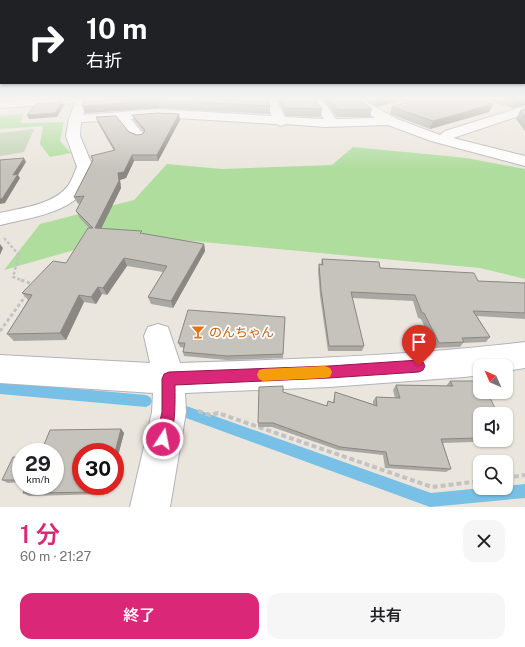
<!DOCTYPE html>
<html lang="ja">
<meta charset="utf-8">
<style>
:root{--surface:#fff;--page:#f6f6f6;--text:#202124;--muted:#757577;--accent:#db2777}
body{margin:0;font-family:"Public Sans","Noto Sans JP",sans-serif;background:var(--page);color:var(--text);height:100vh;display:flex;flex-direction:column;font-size:15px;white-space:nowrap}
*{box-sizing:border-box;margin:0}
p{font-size:13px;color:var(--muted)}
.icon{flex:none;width:22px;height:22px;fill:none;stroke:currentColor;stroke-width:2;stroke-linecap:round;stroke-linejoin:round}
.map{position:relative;height:507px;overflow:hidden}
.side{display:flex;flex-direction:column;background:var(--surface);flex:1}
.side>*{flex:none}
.guide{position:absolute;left:0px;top:0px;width:525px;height:84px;box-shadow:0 1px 3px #0004;background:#202124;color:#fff;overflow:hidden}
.needle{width:26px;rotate:315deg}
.tools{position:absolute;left:473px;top:359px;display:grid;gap:8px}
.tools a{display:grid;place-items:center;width:40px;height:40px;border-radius:8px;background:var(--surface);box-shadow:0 1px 3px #0004;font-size:20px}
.speed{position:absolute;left:12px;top:443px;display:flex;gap:8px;font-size:20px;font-weight:700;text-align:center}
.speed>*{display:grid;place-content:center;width:52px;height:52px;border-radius:50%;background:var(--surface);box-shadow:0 1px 3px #0004;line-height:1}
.speed small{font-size:10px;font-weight:400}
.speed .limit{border:6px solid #d22;background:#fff;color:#111}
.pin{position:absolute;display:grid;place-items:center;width:34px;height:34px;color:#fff;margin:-41px -17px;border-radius:50% 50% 50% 0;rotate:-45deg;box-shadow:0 0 4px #0007}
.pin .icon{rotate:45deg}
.me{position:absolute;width:44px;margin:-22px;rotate:11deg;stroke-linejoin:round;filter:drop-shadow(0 0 3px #0008)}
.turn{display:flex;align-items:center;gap:14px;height:84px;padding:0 20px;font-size:18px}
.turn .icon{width:52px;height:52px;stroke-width:2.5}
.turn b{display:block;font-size:28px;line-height:34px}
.round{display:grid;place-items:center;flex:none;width:42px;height:42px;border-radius:12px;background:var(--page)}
.overview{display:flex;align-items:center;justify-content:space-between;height:68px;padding:0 20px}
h1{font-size:24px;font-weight:600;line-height:30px;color:var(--accent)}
.cta{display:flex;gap:8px;margin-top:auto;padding:8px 20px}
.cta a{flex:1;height:46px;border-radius:12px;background:var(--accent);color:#fff;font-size:16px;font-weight:600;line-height:46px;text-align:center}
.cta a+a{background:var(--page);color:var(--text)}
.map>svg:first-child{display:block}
</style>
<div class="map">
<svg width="525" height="507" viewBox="0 0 525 507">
<rect width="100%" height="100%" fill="#ebe6dd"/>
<path fill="#aedd9d" d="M23,114L20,123L64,122L60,141L71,153L50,157L40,144L43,126L0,129V116Z
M353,147L467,158L525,169V279L480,268L127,235L4,270L40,224L134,200L167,164L222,169L332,165Z"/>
<path fill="#c2d3b5" d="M34,129L24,152L0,156V133Z"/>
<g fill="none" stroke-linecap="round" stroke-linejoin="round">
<path fill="#78c0e5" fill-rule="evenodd" d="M0,382L146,395L150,397L152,401L150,405L146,407L0,394Z
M178,403L431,493L482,488H506V486L525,484V498L430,507L178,415L174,413L172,409L174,405Z"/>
<g stroke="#b0b2bc" stroke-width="2">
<path id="minor" d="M30,99H87L83,115L159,109L272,116L265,99H276L285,117L324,119L311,99H322L336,119L375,118L348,99H361L397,119L440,135L445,131L525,106V114L453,138L525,156V166L431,141L388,125L325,127L286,124L281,126L276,124L159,117L131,119L145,136L143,139C131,142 125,128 118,120L81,122L80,136L93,167C89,177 86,187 80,195C63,214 24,219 0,225V213C21,208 52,205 67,187C72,181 74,173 77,167L66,136L69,119L75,103L0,108V102Z
M158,324L168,327L180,363C295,359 411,356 525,342V368L506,371V366H480V375L464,377L329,387L185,393L186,412L170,507H130L152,412L153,393L0,383V355L150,363L144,336L148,327Z"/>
</g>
<path stroke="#c3c3c3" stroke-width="2.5" stroke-dasharray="3 2" stroke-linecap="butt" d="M4,238L19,255L13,277L24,281"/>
<path stroke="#c3c3c3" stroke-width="3" stroke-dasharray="3.5 2.5" stroke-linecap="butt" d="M21,280L33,284
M0,331L27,294"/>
<path stroke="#c3c3c3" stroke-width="4" stroke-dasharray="5 3" stroke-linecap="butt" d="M198,411L210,415L218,413L432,487L480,481
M506,478L525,475"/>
<use href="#minor" fill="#fff" fill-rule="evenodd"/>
</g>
<path fill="#aaa8a2" d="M84,99H267L270,106V114L159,108L85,113Z
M277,99H315L322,109L321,117L286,116Z
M323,99H358L372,109L370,117H337Z
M364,99H406L376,107Z
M484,99H525L512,108Z
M493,104L489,112L430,129L390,114L392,107Z
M525,109V131L516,119L520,111Z
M179,114L180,120L158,161H134L126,178L120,180L121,188L101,229L143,234L204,244L205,251L173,308L151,304L148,297L163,272L127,266L107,295L102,294L96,304L84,302L66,340L14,341L7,334L28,300L22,293L66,263L89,228L80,218L76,211L81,203L78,204L74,197L114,151L98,123L96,117L137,135L143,134L144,132L134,120L132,115Z
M322,259L380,268L478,281L525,283V319L477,316L490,337L486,342L463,343L460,347L435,348L421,319L418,318L413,301L352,298L364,346L362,351H328L320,296L318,270L319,264H321Z
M285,317L283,358L227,360L184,356L183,352L184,348L180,347L178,343Z
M450,381L480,414V440H504L503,441L443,443L451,469L446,472L385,468L383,455L338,450L272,427H258L259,387L283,392L326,406L328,401L333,402L335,392L373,404V401L376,397L395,398L393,390L396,385L446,386Z
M121,429L124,433L108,494L29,496L23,493Z
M21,457V482L8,483L2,480Z"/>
<path fill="#8b8884" d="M380,99H406L376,107L378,100Z
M522,99H525V105L512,108L516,101Z
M157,100L159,108L85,113L82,106Z
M62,102L64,105L57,117L29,119L27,115Z
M493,104L489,112L430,129L433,121Z
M179,114L180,120L158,161L157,155Z
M132,155L134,161L126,178L120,180L121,188L98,235L95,228L118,173Z
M24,158L26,162L18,175L20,178L5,203L0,204V199L13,175Z
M0,244L3,248L0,255Z
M204,244L205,251L173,308L171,301Z
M124,258L127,266L107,295L103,288Z
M98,287L102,294L96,304L91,297Z
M79,295L84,302L66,340L60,333Z
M121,429L124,433L115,467V452Z
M105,486H110L108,494L104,492Z"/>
<path fill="#c6c3bc" stroke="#8b8884" d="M84,99H267L270,106L157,100L82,106Z
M281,99H315L322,109L286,108Z
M330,99H358L372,109L338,110Z
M418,99H478L493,104L433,121L392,107Z
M511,99H522L516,101Z
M62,102L55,113L27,115L36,104Z
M525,109V117L520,111Z
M158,113L179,114L157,155H132L124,172L118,173L119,181L95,228L142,231L140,233L204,244L171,301L148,297L167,266L124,258L103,288L98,287L91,297L79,295L60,333L7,334L32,295L22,293L53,261L66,263L88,228H93L76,211L84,196L74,197L93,160L91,156L115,150L96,117L116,116L129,132L137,135L143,134L145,130L132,115Z
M24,158L13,175L18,174L2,199H0V160Z
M322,259L379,262L380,268L474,273L478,281L525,283V313L473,311L490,337L462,338L464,342L439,343L424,313H422L415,295L351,292L364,346H329L321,290L319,264L323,265Z
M188,310L285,317L283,354L227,356L183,352L185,343H178Z
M450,381H480V392H487L498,414H480V438L441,439L451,469L389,465L386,452L340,447L273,423H258L259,387L283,386V392L327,406L328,401L334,403L335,392L377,406L376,397L400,398L396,385L453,386Z
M121,429L115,452H81V486H105L104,492L23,493L26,486H55V452H41L50,430Z
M506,429L510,437H506Z
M13,457H21V480H2Z"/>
<linearGradient id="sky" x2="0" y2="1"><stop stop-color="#7bb9e7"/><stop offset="0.58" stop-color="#f6f4f0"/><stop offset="1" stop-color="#f6f4f0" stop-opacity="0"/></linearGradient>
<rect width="525" height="170" fill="url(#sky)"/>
<path fill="#db2777" stroke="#8e194d" d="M419,360L423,362L425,366L423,370L419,372L329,378L175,385C175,404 176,426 168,444L163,446L158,444L156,439L162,412V379L164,374L169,372L329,366Z"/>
<path fill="#f59e0b" d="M325,366L330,368L332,372L330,377L325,378L263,381L259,379L257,375L259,370L263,369Z"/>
<defs>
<g id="bar-bare" transform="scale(1.08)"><path d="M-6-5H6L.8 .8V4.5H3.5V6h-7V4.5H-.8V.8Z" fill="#e8710a" stroke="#fff" stroke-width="2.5" paint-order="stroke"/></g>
</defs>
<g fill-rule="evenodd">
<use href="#bar-bare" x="198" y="332"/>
</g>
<g text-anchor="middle" stroke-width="3.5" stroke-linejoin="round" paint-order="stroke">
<g font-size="13" fill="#c56008" stroke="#fff" text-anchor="start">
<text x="209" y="337">のんちゃん</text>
</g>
</g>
</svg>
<div class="tools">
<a><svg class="needle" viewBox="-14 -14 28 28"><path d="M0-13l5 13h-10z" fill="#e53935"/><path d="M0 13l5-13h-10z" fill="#757577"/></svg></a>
<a><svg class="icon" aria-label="sound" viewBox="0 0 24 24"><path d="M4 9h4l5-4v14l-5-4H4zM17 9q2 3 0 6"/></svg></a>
<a><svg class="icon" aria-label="search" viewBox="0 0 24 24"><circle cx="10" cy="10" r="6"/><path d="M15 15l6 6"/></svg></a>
</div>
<div class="speed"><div>29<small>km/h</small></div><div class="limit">30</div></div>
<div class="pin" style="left:419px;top:366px;background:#d93025"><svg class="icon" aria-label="arrive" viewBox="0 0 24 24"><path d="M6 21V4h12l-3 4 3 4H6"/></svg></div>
<svg class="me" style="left:163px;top:439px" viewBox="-20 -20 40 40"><circle r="17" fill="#db2777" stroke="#fff" stroke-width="3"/><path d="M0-11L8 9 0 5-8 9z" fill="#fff"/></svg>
<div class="guide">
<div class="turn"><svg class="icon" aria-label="right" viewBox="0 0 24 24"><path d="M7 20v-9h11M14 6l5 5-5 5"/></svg><div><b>10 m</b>右折</div></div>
</div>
</div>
<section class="side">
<div class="overview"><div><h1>1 分</h1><p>60 m · 21:27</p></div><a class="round"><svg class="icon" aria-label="close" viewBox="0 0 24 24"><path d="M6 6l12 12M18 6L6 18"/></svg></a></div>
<div class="cta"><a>終了</a><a>共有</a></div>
</section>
